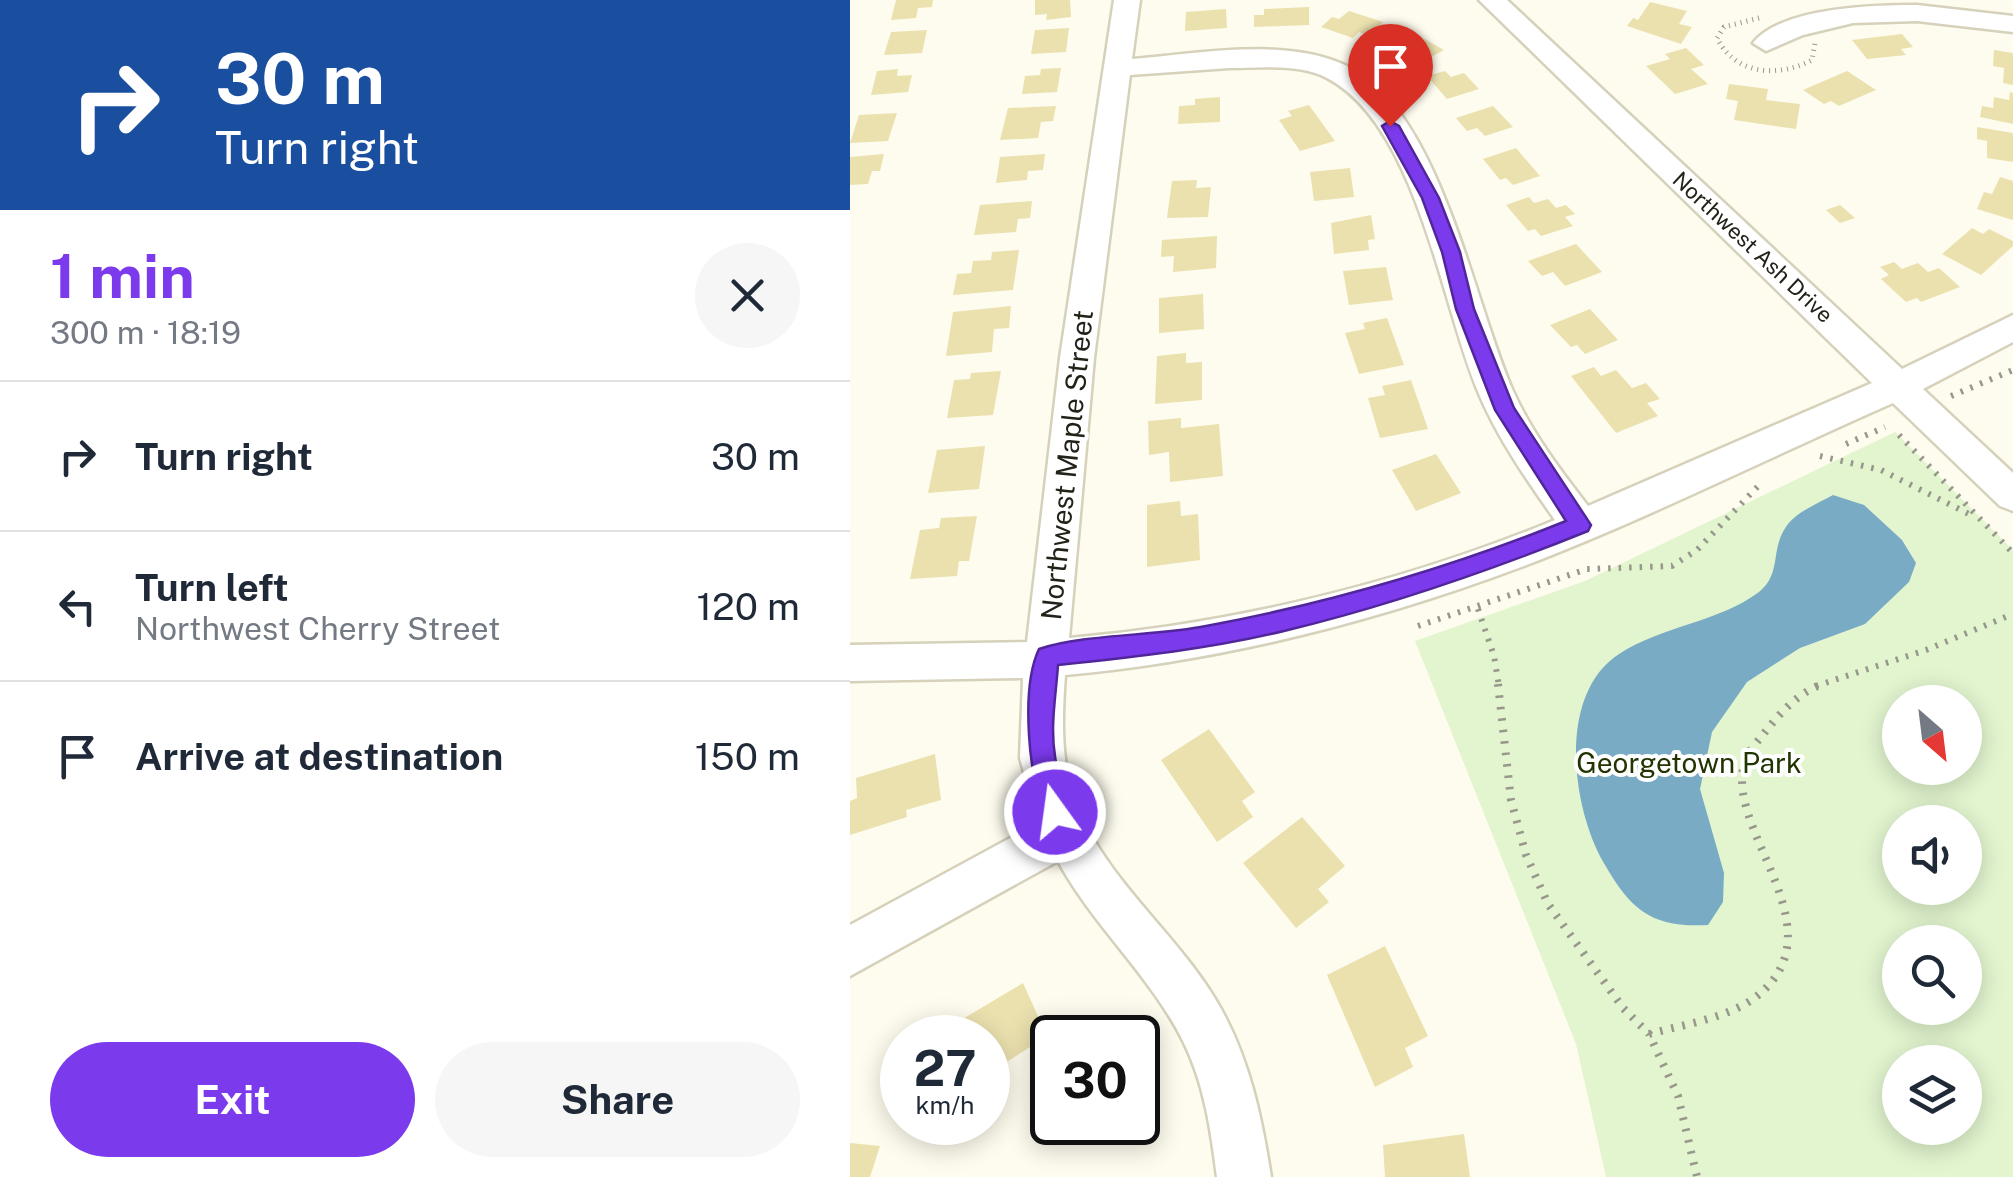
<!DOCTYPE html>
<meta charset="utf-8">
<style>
:root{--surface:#fff;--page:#f6f6f7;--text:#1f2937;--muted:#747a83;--line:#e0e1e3;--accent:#7c3aed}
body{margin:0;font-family:"Public Sans",sans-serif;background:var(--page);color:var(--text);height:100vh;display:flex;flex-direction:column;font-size:38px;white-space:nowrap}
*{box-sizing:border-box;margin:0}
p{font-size:32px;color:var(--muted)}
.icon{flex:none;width:55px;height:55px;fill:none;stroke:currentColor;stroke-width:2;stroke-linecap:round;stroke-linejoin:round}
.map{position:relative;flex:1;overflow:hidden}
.panel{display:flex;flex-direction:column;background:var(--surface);width:850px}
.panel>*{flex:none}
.guide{background:#1a4fa0;color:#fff;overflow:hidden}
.needle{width:65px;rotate:152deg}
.fabs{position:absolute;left:1032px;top:685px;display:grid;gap:20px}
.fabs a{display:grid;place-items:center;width:100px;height:100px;border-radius:50%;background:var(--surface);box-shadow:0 5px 25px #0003;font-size:50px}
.speed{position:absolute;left:30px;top:1015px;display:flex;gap:20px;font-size:50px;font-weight:700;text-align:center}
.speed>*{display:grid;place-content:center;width:130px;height:130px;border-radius:50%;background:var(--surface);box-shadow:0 5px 25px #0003;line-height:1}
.speed small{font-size:25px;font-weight:400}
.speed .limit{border:5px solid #111;border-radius:15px;background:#fff;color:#111}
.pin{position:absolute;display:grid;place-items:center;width:85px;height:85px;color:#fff;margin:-102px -42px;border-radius:50% 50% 50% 0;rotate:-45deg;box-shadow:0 0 10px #0007}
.pin .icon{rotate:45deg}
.me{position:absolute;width:110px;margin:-55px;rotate:346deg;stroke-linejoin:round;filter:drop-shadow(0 0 8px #0008)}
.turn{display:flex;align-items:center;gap:35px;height:210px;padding:0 50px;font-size:45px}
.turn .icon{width:130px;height:130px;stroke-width:2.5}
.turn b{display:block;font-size:70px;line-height:85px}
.round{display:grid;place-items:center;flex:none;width:105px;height:105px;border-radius:52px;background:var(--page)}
.head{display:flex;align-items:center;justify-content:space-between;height:170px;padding:0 50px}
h1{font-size:60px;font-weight:700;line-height:75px;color:var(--accent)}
.cta{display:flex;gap:20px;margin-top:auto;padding:20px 50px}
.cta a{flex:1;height:115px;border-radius:60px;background:var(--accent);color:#fff;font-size:40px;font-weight:700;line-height:115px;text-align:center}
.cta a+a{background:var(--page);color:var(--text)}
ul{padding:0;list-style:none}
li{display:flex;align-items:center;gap:30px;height:150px;padding:0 50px;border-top:2px solid var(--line)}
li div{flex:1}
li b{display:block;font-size:38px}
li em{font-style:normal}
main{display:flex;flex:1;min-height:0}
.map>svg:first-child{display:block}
</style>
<main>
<section class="panel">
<div class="guide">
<div class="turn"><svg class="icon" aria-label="right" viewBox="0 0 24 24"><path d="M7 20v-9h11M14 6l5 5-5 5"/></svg><div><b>30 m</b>Turn right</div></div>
</div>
<div class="head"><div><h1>1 min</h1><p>300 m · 18:19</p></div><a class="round"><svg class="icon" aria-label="close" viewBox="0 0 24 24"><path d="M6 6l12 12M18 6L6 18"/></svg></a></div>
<ul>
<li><svg class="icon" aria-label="right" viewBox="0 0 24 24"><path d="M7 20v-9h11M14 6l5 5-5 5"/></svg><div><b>Turn right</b></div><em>30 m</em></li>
<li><svg class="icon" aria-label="left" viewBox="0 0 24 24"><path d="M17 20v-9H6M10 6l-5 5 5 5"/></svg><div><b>Turn left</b><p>Northwest Cherry Street</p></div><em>120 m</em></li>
<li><svg class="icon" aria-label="arrive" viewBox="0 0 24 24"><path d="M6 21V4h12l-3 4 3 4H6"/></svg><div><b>Arrive at destination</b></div><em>150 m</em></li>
</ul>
<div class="cta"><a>Exit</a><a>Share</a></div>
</section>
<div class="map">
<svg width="1163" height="1177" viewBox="0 0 1163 1177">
<rect width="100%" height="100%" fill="#fefcee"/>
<path fill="#e2f5cf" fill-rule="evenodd" d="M1045,432L1163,550V1177H756L726,1044L565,641L735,581ZM1050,702H1115V768H1050ZM1050,822H1115V888H1050ZM1050,942H1115V1008H1050ZM1050,1062H1115V1128H1050Z"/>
<path fill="#79abc5" d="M983,495L1014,505L1052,540L1066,563L1059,582L1015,624L950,648L897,682L862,732L850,789L874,873L873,902L858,925C804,928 782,912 755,865C722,810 706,695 769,654C812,626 869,622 909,592C931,574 921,552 934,530C943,513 967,504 983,495Z"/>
<path fill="#ebe1af" d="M46,0H83L82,7L68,8L66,18L41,20Z
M185,0H220L221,17L196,20L197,14L185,15Z
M800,2L837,11L829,24L842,27L831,44L777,26L783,18L788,20Z
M459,7V25L404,27V15H414V9Z
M376,9L377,28L335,31L336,12Z
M499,11L533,22L518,36L509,32L503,38L471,27L482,17L489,19Z
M219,28L216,52L181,54L185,30Z
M77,30L72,53L34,55L41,32Z
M566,34L594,50L569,64L540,48Z
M1052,34L1063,47L1051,49L1056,55L1017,59L1002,40Z
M836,48L854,65L841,69L858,84L825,94L796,66L820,59L815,54Z
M1144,50L1163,53V85L1153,83L1154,68L1143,66Z
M211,68L207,92L172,94L175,76L190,75L191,69Z
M48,69L47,76L62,75L58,92L21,95L27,71Z
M595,71L601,77L614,73L629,89L597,99L577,76Z
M997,71L1026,90L989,106L981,101L974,104L953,90Z
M879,84L918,89L916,100L950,104L946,129L884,120L888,101L876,99Z
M1160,92L1163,93V124L1130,117L1132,106L1143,108L1144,97L1159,100Z
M370,97V122L328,124L329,106L345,105V99Z
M459,105L485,141L450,151L429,120L442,116L438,111Z
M206,106L203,121L191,122L188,138L150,140L158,108Z
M643,106L663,127L635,136L627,128L617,131L606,118Z
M47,113L38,141L0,143L9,115Z
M1127,127L1163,133V162L1137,158V141L1127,139Z
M666,148L690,176L663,185L656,178L650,180L633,159Z
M34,154L30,171H22L18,184L0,185V157Z
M195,154L193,170L178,171L177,180L146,183L150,157Z
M500,168L504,197L464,201L460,172Z
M1150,177L1163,181V220L1127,209L1134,192L1142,194Z
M347,180L346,188L361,187L358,217L317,218L322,181Z
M679,197L684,203L698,199L706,208L716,205L725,214L715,217L723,226L691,236L685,229L678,231L656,205Z
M182,201L180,218L168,219L166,232L124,235L130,205Z
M990,205L1005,218L990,223L976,210Z
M521,215L525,239L518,240L519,250L484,254L481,223Z
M1122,228L1133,234L1139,229L1163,241V246L1131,275L1092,254Z
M367,236L366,268L323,272L324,256L311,257L312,240Z
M726,244L752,272L715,286L703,272L692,276L678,261Z
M169,250L163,290L103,295L107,274L121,273L123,261L141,260L142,252Z
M1044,262L1052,269L1068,263L1078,272L1089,268L1110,287L1071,302L1067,298L1056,302L1031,279L1039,275L1030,267Z
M536,267L543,300L499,305L493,271Z
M353,294L354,329L309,333V298Z
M161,306L159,328L144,329L142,352L96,356L103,312Z
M740,309L768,340L735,354L727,345L721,347L700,325Z
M537,318L554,365L509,374L495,333L515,329L513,323Z
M336,353V363L352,362V400L305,404L307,356Z
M744,367L751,376L766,370L782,388L796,383L810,399L797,403L808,416L766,433L721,376Z
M151,371L143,415L97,418L104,380L120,379L121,373Z
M561,380L578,429L530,438L518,398L535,395L532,386Z
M331,418V428L369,424L373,476L320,482L319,452L299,455L298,421Z
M135,446L129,489L78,493L87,450Z
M586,454L611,493L566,511L542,470Z
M330,501L331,516L348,514L350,560L297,567V505Z
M127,516L119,561H109L107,576L60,579L70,530L89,528L91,518Z
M359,729L405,792L392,801L403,817L367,842L311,760Z
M85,754L91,800L56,810L57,817L0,835V801L7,798L6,778Z
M452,817L495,866L468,889L479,902L446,928L393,863Z
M535,946L578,1036L555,1048L563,1067L525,1087L477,975Z
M173,983L197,1036L138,1074V1038H94L91,1032Z
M614,1134L620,1177H535L533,1145Z
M0,1143L30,1146L20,1177H0Z"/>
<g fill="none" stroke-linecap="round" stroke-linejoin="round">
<g stroke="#d5d1ba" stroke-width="5">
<path id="minor" d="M264,0H290L282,59C348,54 432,37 495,65C590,107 623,302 663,391C682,433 710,470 738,506L1022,383L629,0H657L1052,369L1163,315V342L1073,389L1163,473V511L1150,506L1043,403C920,457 799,518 674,566C528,621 371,661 215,675C212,717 210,763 226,803C256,882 331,936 371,1009C400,1061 412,1119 421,1177H367C361,1131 355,1086 334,1043C302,977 243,926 208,861L0,976V925L188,823L170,758L173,678L0,681V645L177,642L210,358ZM379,68C409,68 450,63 477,78C566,124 591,302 627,389C646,436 676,479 705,520C552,583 384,624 219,638L244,358L280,75Z
M1067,5L1163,16V32L1067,21L1003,23L953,35L916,51L903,43C931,7 1025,5 1067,5Z"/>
</g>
<path stroke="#98978b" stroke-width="5" stroke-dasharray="1 5" stroke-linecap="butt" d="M909,18L874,27L867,38C885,75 928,78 962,60L965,43"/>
<path stroke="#98978b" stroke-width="6" stroke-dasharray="2.5 8" stroke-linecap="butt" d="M1101,396L1163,370
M1049,435L1163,553
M996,444L1035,427
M970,456L1031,470L1125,517
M628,609L644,656L649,686
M568,626L737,569L822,566L847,550L912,482
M966,686L1076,650L1163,614"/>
<path stroke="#98978b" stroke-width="8" stroke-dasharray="2.5 9" stroke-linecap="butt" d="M648,684L661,800L676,855L698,904L773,1008L799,1034L828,1096L847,1177
M799,1034C832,1025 879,1018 907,996C994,927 866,824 897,756C901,748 910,739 915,732C931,712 949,692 973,684"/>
<use href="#minor" fill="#fff" fill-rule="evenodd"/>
</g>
<path fill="#7c3aed" stroke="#51269a" stroke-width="2.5" d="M540,121L549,126L589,198L610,252L624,309L664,408L741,525L738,531C639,571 538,606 434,631C360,649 284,657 208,665C206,695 200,726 205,756C207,776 222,802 214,820L205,824L196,820C179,781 170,689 189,649C232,634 307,636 356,626C479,603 599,568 716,521L645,410L606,309L592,252L572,198L532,126Z"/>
<g text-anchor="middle" stroke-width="8" stroke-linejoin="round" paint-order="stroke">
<g font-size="22" fill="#232219" stroke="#fff">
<text transform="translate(903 247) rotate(43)" y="8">Northwest Ash Drive</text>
</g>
<g font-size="28" fill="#232219" stroke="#fff">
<text transform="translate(217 465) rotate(-84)" y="10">Northwest Maple Street</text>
</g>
<g font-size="28" fill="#213401" stroke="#fff">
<text x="839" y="773">Georgetown Park</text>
</g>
</g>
</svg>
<div class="fabs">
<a><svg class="needle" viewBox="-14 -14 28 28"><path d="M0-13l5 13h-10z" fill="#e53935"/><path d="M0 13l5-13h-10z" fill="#747a83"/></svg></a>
<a><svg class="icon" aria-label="sound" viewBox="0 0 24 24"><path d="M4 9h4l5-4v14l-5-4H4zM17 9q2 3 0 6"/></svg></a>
<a><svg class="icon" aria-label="search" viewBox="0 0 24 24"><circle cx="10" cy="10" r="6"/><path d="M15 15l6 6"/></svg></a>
<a><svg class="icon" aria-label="layers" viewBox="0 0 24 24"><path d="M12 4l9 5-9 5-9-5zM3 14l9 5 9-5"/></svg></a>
</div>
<div class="speed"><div>27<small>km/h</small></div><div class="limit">30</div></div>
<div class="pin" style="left:540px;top:126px;background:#d93025"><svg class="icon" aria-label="arrive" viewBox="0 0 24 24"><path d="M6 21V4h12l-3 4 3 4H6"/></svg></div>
<svg class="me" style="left:205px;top:812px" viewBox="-20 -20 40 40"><circle r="17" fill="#7c3aed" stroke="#fff" stroke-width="3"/><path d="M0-11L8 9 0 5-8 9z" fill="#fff"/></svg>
</div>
</main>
